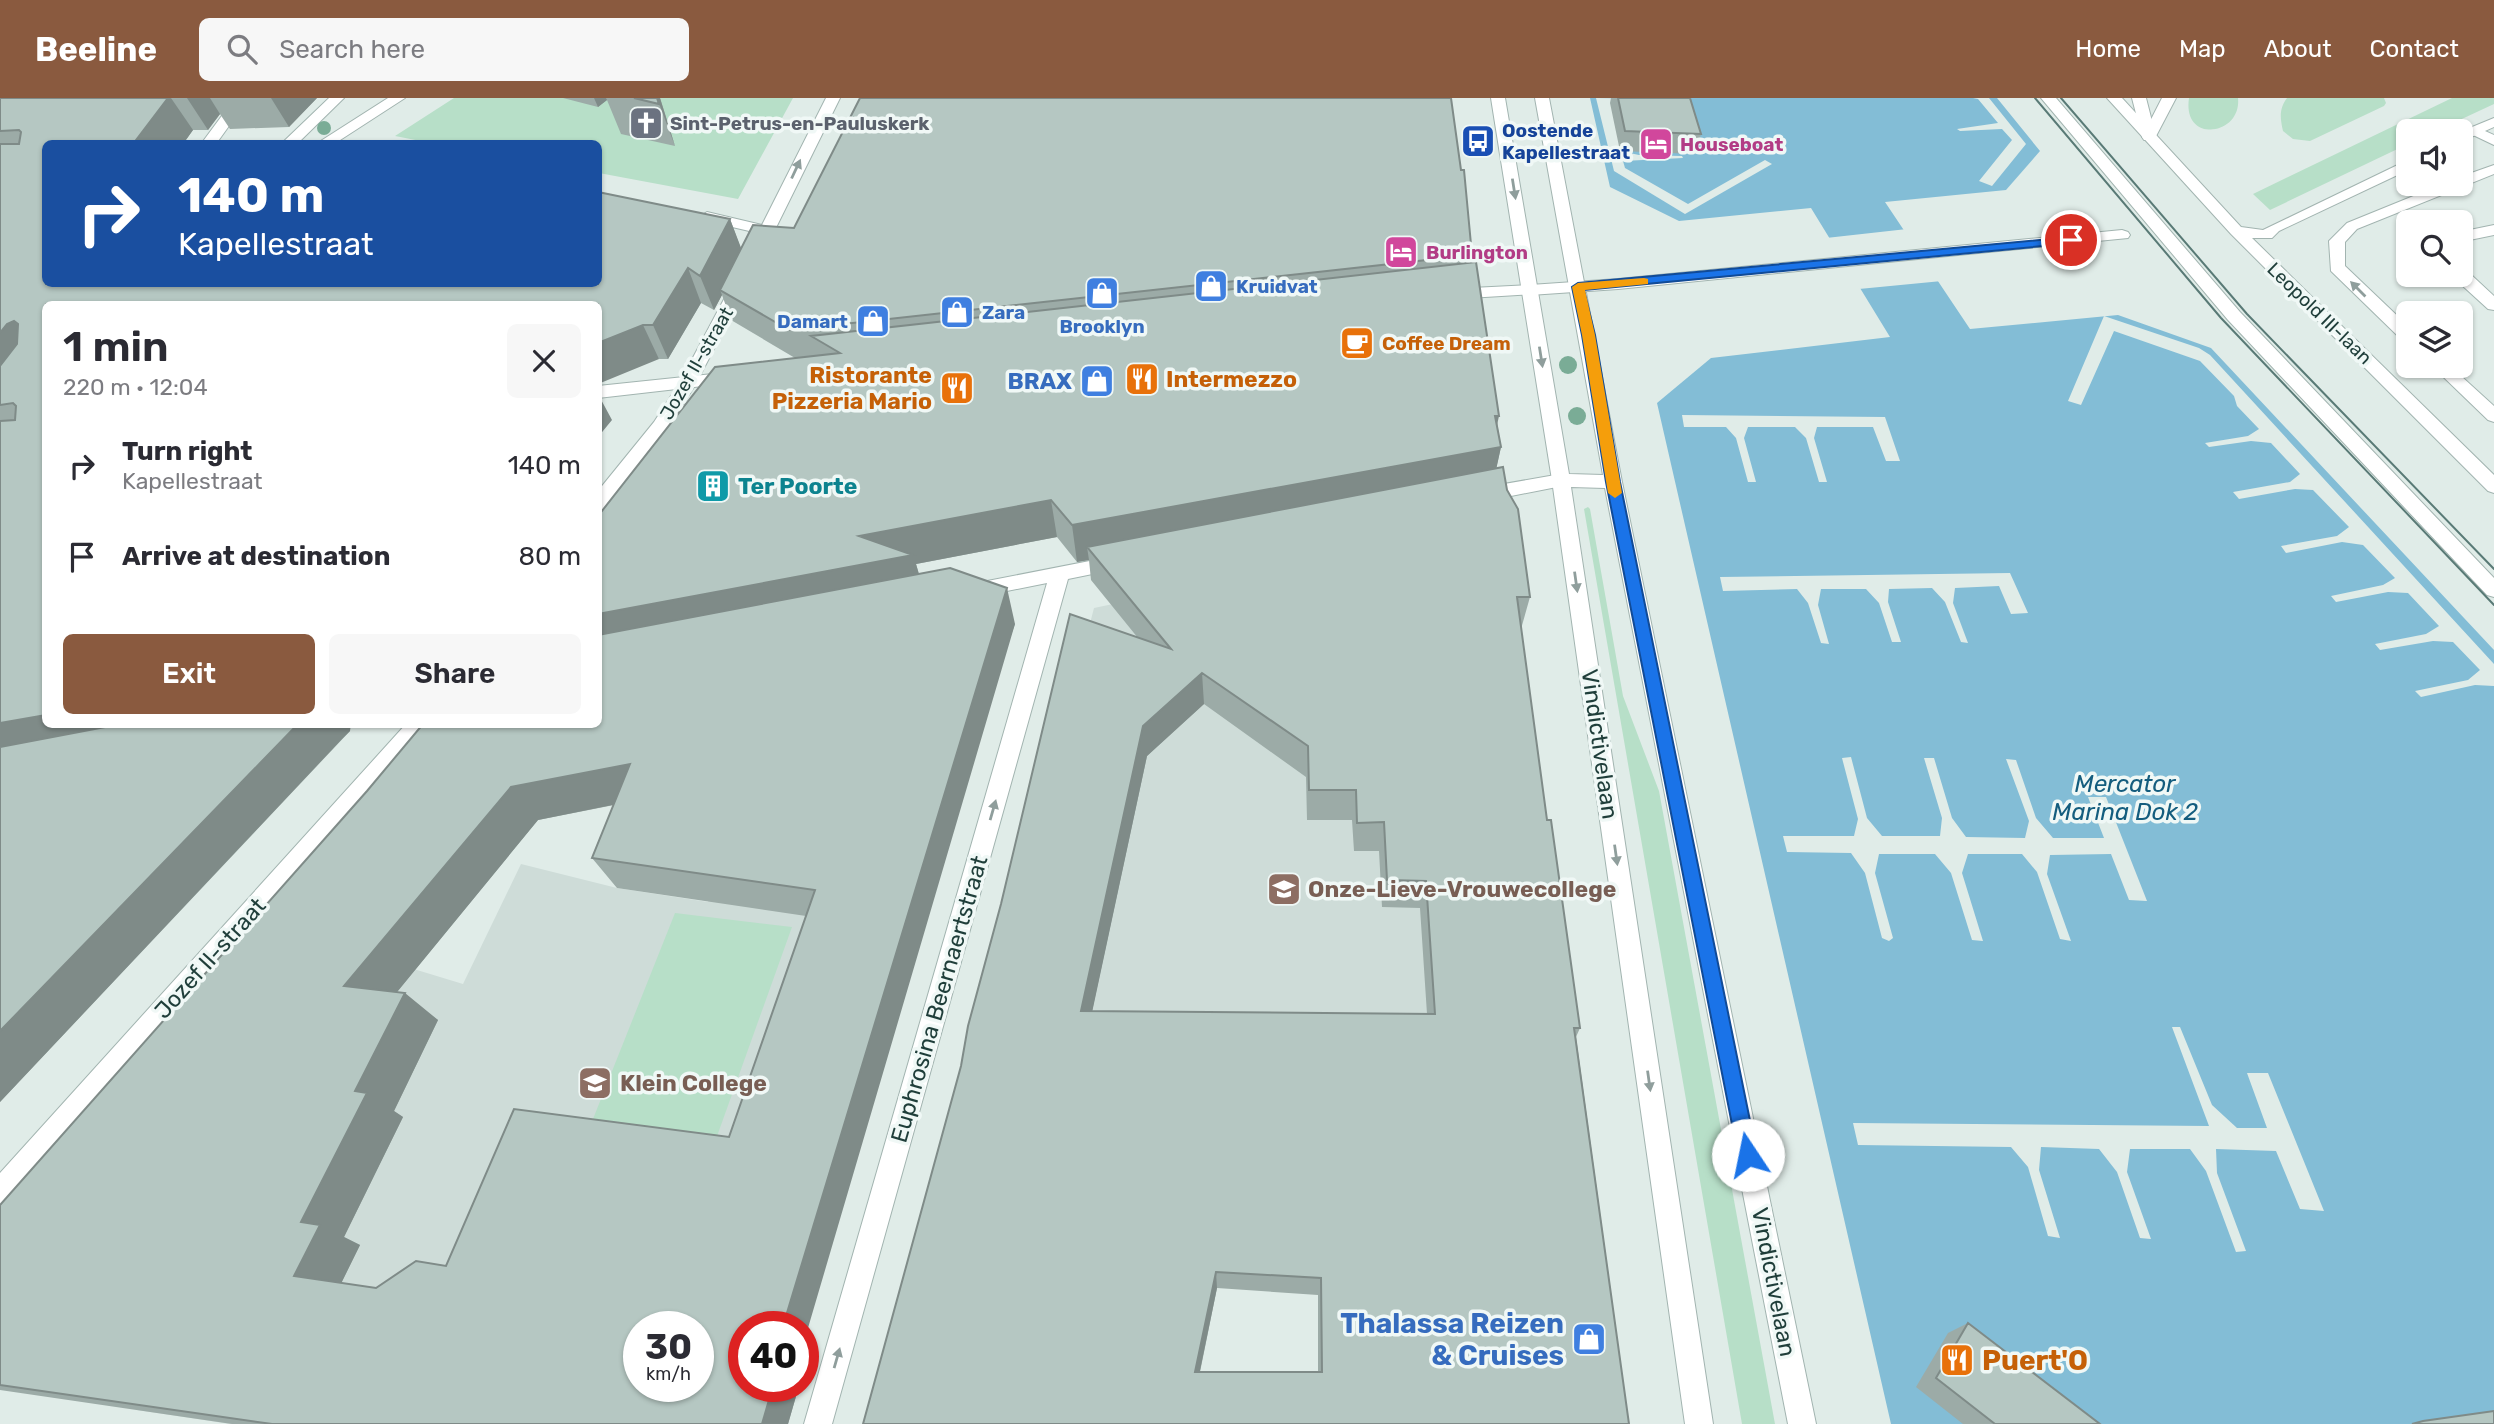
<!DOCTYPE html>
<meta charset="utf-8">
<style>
:root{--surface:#fff;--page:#f7f7f7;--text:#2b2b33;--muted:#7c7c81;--accent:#8a5a3f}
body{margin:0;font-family:Rubik,sans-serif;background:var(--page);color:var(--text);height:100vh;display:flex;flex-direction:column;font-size:26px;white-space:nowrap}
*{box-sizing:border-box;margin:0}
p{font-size:23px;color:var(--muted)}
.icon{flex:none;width:38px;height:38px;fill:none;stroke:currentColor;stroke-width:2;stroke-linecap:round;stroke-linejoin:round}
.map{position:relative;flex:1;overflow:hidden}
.side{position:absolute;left:42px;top:203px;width:560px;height:427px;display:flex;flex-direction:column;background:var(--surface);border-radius:10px;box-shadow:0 2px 5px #0004}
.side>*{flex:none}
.top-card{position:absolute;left:42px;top:42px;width:560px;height:147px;border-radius:10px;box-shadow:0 2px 5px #0004;background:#1a4fa0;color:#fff;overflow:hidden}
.tools{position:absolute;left:2396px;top:21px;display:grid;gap:14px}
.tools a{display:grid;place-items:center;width:77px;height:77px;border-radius:10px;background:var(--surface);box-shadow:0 2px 5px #0004;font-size:35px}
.speed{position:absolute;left:623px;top:1213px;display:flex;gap:14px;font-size:35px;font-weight:700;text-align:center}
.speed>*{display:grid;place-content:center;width:91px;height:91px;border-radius:50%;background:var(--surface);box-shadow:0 2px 5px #0004;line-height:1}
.speed small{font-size:18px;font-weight:400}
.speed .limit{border:10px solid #d22;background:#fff;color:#111}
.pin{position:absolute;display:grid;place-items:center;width:60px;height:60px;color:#fff;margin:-30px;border:4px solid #fff;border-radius:50%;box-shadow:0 2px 7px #0007}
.me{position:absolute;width:77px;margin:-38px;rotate:349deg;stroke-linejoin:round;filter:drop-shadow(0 0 5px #0008)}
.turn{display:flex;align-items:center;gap:24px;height:147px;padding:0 21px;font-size:32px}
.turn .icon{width:91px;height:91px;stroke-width:2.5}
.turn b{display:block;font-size:49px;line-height:60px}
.round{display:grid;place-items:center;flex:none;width:74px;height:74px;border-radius:10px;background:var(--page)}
.summary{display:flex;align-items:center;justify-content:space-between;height:119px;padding:0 21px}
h1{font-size:42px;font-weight:600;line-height:52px}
.primary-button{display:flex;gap:14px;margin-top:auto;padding:14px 21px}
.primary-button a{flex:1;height:80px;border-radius:10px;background:var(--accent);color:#fff;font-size:28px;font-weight:600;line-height:80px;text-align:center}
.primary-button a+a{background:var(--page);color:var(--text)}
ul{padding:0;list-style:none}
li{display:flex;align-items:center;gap:21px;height:91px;padding:0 21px}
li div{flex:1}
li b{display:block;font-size:26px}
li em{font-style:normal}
header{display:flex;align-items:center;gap:42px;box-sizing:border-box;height:98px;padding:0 35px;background:var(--accent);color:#fff}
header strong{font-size:33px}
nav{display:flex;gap:38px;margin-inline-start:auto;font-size:24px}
.search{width:490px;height:63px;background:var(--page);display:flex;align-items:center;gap:18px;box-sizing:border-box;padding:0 24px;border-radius:10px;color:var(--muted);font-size:26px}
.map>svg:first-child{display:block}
</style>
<header>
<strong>Beeline</strong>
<div class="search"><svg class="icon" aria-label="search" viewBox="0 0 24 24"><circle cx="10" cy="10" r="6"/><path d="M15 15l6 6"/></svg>Search here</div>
<nav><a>Home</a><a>Map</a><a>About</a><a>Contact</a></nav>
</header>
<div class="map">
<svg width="2494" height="1326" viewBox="0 0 2494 1326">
<rect width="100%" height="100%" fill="#e0ece8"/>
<path fill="#cedcd8" d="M1322,462L1568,954L976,965L1094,510Z
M851,691L837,1130L570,1092L477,1326H230L137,1312L394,865L463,886L521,766L617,790L708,804L737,725Z"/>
<path fill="#b7dfc8" d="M454,0H793L738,101L599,75L598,46H436L395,38Z
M2189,0H2238C2242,38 2182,46 2189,0Z
M2287,0H2384L2386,5L2384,8L2310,43L2293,41L2283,33C2280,20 2279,11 2287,0Z
M2452,0H2494V6L2436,33H2408V46L2270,112L2253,96Z
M1588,409L1590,411L1623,598L1659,693L1775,1326H1742L1584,411Z
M675,815L792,829L716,1041L591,1026Z"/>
<path fill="#83bdd6" d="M1590,0H1997L2040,53L2006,92L1885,104L1970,231L2118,217L2211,250L2494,552V1326H1891L1657,305L1711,260L1890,239L1811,110L1679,123L1610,89Z"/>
<path fill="#e0ece8" d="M1596,0L1663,1L1620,53L1639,57L1682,58L1683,60L1623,63L1625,70L1688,106L1765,62L1772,66L1685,116L1614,73Z
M1973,0H1989L2026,46L1992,88L1979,83L2012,42L2002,31L1960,33L1957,31L1998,25L1978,1Z
M1907,131L1942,183L1859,191L1826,140Z
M2104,218L2199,250L2210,257L2494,566V588L2475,587L2421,599L2415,593L2468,582L2480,572L2453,544L2433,543L2380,552L2375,546L2426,536L2439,528L2408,495L2388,494L2336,504L2331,498L2383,487L2395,480L2363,447L2342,444L2286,455L2281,448L2337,438L2349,429L2313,392L2295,391L2239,401L2233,394L2290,384L2300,376L2271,345L2251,343L2209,349L2205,345L2248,338L2259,331L2237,308L2234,298L2200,263L2114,233L2081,307L2068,303Z
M1682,317L1885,319L1900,363H1886L1873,329H1817L1814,340L1827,384H1819L1806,340L1795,329H1748L1744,340L1756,384H1748L1736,340L1726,329H1684Z
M2010,475L2028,515L2011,516L1999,488L1955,490L1953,505L1968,545L1961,544L1945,504L1932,490L1889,491L1888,504L1901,544H1892L1879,505L1866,491H1821L1818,507L1829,546L1821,545L1808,505L1797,491L1723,493L1720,479Z
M1851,659L1867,720L1882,738H1940L1942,720L1924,660H1934L1952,720L1966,739L2025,740L2029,723L2006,661L2016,662L2036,720L2053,740H2104L2088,699H2106L2147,803L2129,802L2111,756L2050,757L2047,776L2071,843L2060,841L2037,774L2022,756H1968L1962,775L1983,843L1972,842L1951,775L1935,756H1879L1875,775L1893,840L1889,843L1882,840L1865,775L1851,755L1787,754L1783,738H1854L1858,721L1842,660Z
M2172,929H2180L2212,1007L2237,1030H2267L2247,975H2268L2324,1113L2300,1111L2276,1053L2216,1051L2217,1075L2246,1153L2236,1154L2206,1073L2190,1051H2130L2127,1074L2151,1141L2140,1140L2117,1074L2099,1051L2041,1049L2039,1072L2060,1140L2048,1138L2028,1069L2011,1049L1858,1047L1853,1025L2209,1028Z"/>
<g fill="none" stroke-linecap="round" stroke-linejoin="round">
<g stroke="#a2b4b0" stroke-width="2">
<path id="service" d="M2041,0H2056L2240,214L2494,480V499L2487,497L2228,222Z
M2132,0H2146L2156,39L2154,42L2149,43L2142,39Z
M2476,29L2494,37V47L2471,36L2469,33L2471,30Z
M2494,67V76L2357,131L2345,144V168L2408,228V243L2402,242L2331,173L2329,143L2347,125L2443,86H2460V79Z
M2494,127V137L2460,144V134Z
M2460,171L2466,172L2494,198V212L2488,211L2454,180L2452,177H2460Z
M2432,268H2450L2494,308V324L2488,322Z"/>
</g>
<g stroke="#a2b4b0" stroke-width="2">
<path id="pedestrian" d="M2162,0H2176L2154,42H2144L2142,39Z
M1530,187L1538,192L1536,196L1452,201L1444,196L1452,191Z
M732,274L738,276L741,280L738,284L598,300V288Z"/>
</g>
<g stroke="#a2b4b0" stroke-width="2">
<path id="minor" d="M235,0H249L216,46H201Z
M329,0H344L297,46H281Z
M388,0H405L334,46H316Z
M826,0H840L763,156L757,158L749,153L758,135L702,122L699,119L707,114L762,127Z
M2107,0H2122L2241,129L2263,132L2408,62V72L2279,133L2272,140H2252L2494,377V395L2488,393L2231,136Z
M2494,20V29L2460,44V34Z
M2122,132L2128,134L2130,137L2128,140L1618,191L1530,197L1522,192L1530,187L1618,181Z
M739,183L747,188L694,289L666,332L604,411L598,413V393L654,324L680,284L731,188Z
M1561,376L1567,377L1570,382L1567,387L1481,404L1475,402L1472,397L1475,392L1481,390Z
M1115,458L1122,460L1124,465L1122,470L1068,481L832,1326H804L1047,485L972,500L965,498L962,493L965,488L972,486Z
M406,626H429L9,1103L0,1107V1075Z"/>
</g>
<g stroke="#a2b4b0" stroke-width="2">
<path id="tertiary" d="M1491,0H1505L1569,376L1603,377L1535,0H1549L1622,384L1816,1326H1788L1605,390L1571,389L1713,1326H1685L1552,382Z"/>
</g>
<use href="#service" fill="#fff" fill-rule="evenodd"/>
<use href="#pedestrian" fill="#fff" fill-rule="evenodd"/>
<use href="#minor" fill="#fff" fill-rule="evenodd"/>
<use href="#tertiary" fill="#fff" fill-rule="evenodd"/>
<path stroke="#597a76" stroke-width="2" d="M2035,0L2221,220L2494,507
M2061,0L2247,216L2494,471"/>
</g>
<g fill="#7aac96">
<circle cx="324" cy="30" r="7"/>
<circle cx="1568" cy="267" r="9"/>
<circle cx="1577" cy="318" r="9"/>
</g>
<path fill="#9caba7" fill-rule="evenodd" d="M0,0H317L289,29L230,31L220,16L208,32H193L183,46H46V186L730,121L741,151L794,130L1472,157L1471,165L1501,349L1496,371L1507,392L1530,499L1521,531L1547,722L1580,930L1576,939L1629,1326H863L1138,540L1091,482L1089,462L1077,464L1057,439L916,466L919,476L1015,526L744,1288H799L788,1326H232L0,1292V1107L598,626L795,260L731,222L722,197L714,212L701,205L668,261H659L598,206L46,626L350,633L0,1004ZM1204,606L1306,679L1307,722H1352L1354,753H1379L1382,809L1420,810L1427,916L1092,913L1147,658ZM614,707L592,760L617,790L806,818L729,1039L446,1168L376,1190L341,1185L360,1147L344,1139L403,1019L394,1013L438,922L397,894L538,722ZM1217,1190L1318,1197V1274H1200Z
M563,0H660L675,48L621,36L607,2L598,9Z
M1611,0H1690L1701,36L1695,56L1620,53L1610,5Z
M1968,1225L2100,1326H1963L1916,1289L1948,1235Z"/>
<path fill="#7f8b88" d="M168,0H171L193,32L183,46H133Z
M187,0H210L220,16L208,32Z
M271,0H317L289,29Z
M594,0H606L607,2L598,9Z
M657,0H660L675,48Z
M730,121L743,155L720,192L722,197L714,212L700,178Z
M688,170L701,205L668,261L653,227Z
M14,223L45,258L0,307V235L7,226Z
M643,227L659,261L598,286V245Z
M598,296L612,322L598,339Z
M1499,318L1492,350L1501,349L1493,386L1087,449L1089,462L1077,464L1072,427Z
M1051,402L1057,439L916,466L924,494L598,556V516L859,438Z
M1007,490L1015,526L803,1247V1228H783Z
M1202,575L1204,606L1147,658L1087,938L1081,913L1143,628Z
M46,617V626H200L0,662V625Z
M298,626H351L350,633L342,641L0,1004V933Z
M630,666L652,699L538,722L379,916L344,888L511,689Z
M405,895L438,922L394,1013L403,1019L344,1139L360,1147L336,1196L294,1178L301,1124L355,993Z
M1216,1174L1217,1190L1197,1287L1195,1274Z
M773,1288H799L788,1326H762Z"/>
<path fill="#b5c7c2" stroke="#7f8b88" stroke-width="2" fill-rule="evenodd" d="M0,0H168L133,46H46V186H598V94L730,121L700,178L688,170L653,227H643L598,245V206H46V617L0,625V323L15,322L16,308L13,305L0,307V268L17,246L18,226L14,223L7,226L0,235V46H19L21,34L19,32L0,33Z
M634,0H657L659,6Z
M860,0H1451L1461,72H1464L1472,157L789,232L720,192L753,127L794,130Z
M1618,0H1690L1701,36L1625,33Z
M1476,164L1499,318H1495L1501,349L1072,427L1051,402L859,438L913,457L598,516V418L715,269L840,255L811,238Z
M1503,369L1507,392L1518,411L1530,499H1517L1547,722H1551L1580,930H1574L1629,1326H863L961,968L968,928L1001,806L1070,516L1171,551L1087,449ZM1202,575L1308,648L1309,692H1356L1357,725L1384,724L1387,782L1426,783L1435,916L1081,913L1143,628ZM1216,1174L1321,1180L1322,1274H1195Z
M950,470L1007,490L783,1228H744V1288H773L762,1326H272L0,1287V1107L367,693L423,626H598V537ZM630,666L592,760L815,792L729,1039L514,1011L446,1168L416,1163L376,1190L294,1178L320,1127L301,1124L367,995L355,993L405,895L344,888L511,689ZM639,1228H698V1288H639Z
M121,626H298L0,933V649Z
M1968,1225L2100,1326H1995L1936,1280Z
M2494,1313V1326H2412L2423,1323Z"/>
<defs><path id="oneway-solid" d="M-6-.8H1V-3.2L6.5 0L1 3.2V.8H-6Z" transform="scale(1.75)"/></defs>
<g fill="#8f9e9c">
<use href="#oneway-solid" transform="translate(796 71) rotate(-65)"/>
<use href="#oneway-solid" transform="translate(1514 91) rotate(81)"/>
<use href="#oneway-solid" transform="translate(2358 191) rotate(-135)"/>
<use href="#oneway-solid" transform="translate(1541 259) rotate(81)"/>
<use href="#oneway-solid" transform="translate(1576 484) rotate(82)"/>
<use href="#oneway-solid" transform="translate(993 712) rotate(-74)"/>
<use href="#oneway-solid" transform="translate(1616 757) rotate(82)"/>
<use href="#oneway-solid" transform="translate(1649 983) rotate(82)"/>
<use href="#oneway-solid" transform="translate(837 1260) rotate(-74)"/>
</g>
<path fill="#1a73e8" stroke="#114b97" stroke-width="2" d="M2071,139L2077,142L2075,145L1584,192L1595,237L1620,384L1757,1057L1755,1063L1748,1066L1741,1063L1738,1057L1606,384L1582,237L1572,189L1578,185Z"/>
<path fill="#f59e0b" d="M1644,180L1648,181V186L1585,192L1595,237L1622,395L1615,400L1608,395L1582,237L1572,189L1578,185Z"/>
<defs>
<g id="church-square" transform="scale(1.75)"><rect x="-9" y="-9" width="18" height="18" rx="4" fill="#6b7280" stroke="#f0f8f6"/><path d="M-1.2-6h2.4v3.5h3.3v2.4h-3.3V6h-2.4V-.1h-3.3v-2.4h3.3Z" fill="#fff"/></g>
<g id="bus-square" transform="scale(1.75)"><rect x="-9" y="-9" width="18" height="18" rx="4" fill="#1a4fb4" stroke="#f0f8f6"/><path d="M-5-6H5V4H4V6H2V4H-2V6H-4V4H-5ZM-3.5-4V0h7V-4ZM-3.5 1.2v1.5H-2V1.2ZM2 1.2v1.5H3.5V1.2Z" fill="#fff"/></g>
<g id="hotel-square" transform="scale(1.75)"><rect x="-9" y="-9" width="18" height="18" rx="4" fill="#d1479c" stroke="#f0f8f6"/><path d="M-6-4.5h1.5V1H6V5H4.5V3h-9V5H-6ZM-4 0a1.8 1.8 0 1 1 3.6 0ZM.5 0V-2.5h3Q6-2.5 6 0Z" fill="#fff"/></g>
<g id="shop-square" transform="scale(1.75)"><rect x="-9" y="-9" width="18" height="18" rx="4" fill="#3f7fe0" stroke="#f0f8f6"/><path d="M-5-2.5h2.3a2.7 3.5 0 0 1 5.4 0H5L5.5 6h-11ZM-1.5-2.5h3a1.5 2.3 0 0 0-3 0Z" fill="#fff"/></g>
<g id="cafe-square" transform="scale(1.75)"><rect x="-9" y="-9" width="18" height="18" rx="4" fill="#e8710a" stroke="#f0f8f6"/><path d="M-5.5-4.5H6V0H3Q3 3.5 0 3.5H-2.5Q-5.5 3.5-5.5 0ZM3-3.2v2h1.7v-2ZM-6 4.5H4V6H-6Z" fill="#fff"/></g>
<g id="restaurant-square" transform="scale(1.75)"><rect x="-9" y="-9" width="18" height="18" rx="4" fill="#e8710a" stroke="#f0f8f6"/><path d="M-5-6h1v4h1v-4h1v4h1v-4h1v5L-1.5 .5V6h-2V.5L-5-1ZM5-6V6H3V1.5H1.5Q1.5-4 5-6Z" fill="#fff"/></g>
<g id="building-square" transform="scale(1.75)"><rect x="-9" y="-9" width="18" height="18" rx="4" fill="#0f9aa8" stroke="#f0f8f6"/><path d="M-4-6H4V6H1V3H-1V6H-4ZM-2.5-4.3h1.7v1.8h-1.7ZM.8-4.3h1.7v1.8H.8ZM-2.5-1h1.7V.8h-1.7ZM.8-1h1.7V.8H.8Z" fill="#fff"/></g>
<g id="school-square" transform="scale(1.75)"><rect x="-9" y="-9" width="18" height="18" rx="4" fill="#8d6e63" stroke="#f0f8f6"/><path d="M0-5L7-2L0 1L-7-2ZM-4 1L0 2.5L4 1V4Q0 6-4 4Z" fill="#fff"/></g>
</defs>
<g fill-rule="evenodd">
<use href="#church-square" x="646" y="25"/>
<use href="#bus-square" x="1478" y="43"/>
<use href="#hotel-square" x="1656" y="46"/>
<use href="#hotel-square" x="1401" y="154"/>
<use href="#shop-square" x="1211" y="188"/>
<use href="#shop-square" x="1102" y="195"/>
<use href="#shop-square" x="957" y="214"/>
<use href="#shop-square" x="873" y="223"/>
<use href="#cafe-square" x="1357" y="245"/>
<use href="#restaurant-square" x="1142" y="281"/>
<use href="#shop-square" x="1097" y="283"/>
<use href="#restaurant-square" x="957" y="290"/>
<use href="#building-square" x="713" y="388"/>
<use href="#school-square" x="1284" y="791"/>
<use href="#school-square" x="595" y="985"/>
<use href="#shop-square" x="1589" y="1241"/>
<use href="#restaurant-square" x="1957" y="1262"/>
</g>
<g text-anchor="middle" stroke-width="7" stroke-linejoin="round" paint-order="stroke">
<g font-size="19" font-weight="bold" fill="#5b616d" stroke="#f0f8f6" text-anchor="start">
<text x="670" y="32">Sint-Petrus-en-Pauluskerk</text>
</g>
<g font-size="19" font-weight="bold" fill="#164399" stroke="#f0f8f6" text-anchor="start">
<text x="1502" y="39">Oostende<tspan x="1502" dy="22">Kapellestraat</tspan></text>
</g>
<g font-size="19" font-weight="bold" fill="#b23c85" stroke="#f0f8f6" text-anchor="start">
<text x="1680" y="53">Houseboat</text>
<text x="1426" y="161">Burlington</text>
</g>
<g font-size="19" font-weight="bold" fill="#366cbe" stroke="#f0f8f6" text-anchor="start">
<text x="1236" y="195">Kruidvat</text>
<text x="982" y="221">Zara</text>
<text x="848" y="230" text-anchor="end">Damart</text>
<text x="1102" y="235" text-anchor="middle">Brooklyn</text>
</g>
<g font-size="19" fill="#1f3e3a" stroke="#f0f8f6">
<text transform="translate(2320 215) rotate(44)" y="7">Leopold III-laan</text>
<text transform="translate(696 265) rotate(-60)" y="7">Jozef II-straat</text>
</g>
<g font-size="19" font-weight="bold" fill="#c56008" stroke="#f0f8f6" text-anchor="start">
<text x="1382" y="252">Coffee Dream</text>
</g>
<g font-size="23" font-weight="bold" fill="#c56008" stroke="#f0f8f6" text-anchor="end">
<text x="932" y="285">Ristorante<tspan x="932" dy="26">Pizzeria Mario</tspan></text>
<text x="1166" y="289" text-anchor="start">Intermezzo</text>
</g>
<g font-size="23" font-weight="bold" fill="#366cbe" stroke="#f0f8f6" text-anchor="end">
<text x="1072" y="291">BRAX</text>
</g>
<g font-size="23" font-weight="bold" fill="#0d838f" stroke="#f0f8f6" text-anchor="start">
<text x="738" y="396">Ter Poorte</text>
</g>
<g font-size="23" fill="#1f3e3a" stroke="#f0f8f6">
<text transform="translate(1600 646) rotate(82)" y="8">Vindictivelaan</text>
<text transform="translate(210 860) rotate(-48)" y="8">Jozef II-straat</text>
<text transform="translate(939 901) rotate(-74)" y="8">Euphrosina Beernaertstraat</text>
<text transform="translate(1774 1184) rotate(79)" y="8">Vindictivelaan</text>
</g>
<g font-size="23" font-weight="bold" fill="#785e54" stroke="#f0f8f6" text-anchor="start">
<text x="1308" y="799">Onze-Lieve-Vrouwecollege</text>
<text x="620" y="993">Klein College</text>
</g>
<g font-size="24" font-style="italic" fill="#145d7e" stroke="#f0f8f6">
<text x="2125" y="694">Mercator<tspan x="2125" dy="28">Marina Dok 2</tspan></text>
</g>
<g font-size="28" font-weight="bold" fill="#366cbe" stroke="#f0f8f6" text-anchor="end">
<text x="1564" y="1235">Thalassa Reizen<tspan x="1564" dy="32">&amp; Cruises</tspan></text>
</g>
<g font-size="28" font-weight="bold" fill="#c56008" stroke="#f0f8f6" text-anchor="start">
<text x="1982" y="1272">Puert'O</text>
</g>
</g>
</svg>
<div class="tools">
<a><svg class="icon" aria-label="sound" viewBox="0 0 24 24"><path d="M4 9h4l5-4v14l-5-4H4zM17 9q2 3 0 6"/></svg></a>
<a><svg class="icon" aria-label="search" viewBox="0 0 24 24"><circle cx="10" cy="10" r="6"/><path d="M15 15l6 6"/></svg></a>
<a><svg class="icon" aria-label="layers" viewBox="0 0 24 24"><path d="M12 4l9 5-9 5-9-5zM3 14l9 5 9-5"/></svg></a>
</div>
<div class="speed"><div>30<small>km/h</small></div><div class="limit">40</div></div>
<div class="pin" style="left:2071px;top:142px;background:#d93025"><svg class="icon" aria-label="arrive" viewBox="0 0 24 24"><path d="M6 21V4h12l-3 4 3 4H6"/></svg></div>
<svg class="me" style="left:1748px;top:1057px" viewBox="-20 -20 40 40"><circle r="19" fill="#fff"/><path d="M0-13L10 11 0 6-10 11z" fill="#1a73e8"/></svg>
<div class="top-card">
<div class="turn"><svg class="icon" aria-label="right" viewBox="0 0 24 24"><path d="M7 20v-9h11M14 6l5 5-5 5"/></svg><div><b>140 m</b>Kapellestraat</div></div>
</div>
<section class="side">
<div class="summary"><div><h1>1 min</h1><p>220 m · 12:04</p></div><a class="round"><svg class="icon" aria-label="close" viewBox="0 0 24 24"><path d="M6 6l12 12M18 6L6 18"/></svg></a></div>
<ul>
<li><svg class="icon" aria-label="right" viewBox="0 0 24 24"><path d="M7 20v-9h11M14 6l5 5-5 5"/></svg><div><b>Turn right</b><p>Kapellestraat</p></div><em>140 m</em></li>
<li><svg class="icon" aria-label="arrive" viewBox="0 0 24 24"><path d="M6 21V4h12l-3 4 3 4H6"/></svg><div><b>Arrive at destination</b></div><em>80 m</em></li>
</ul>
<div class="primary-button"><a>Exit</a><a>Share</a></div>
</section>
</div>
